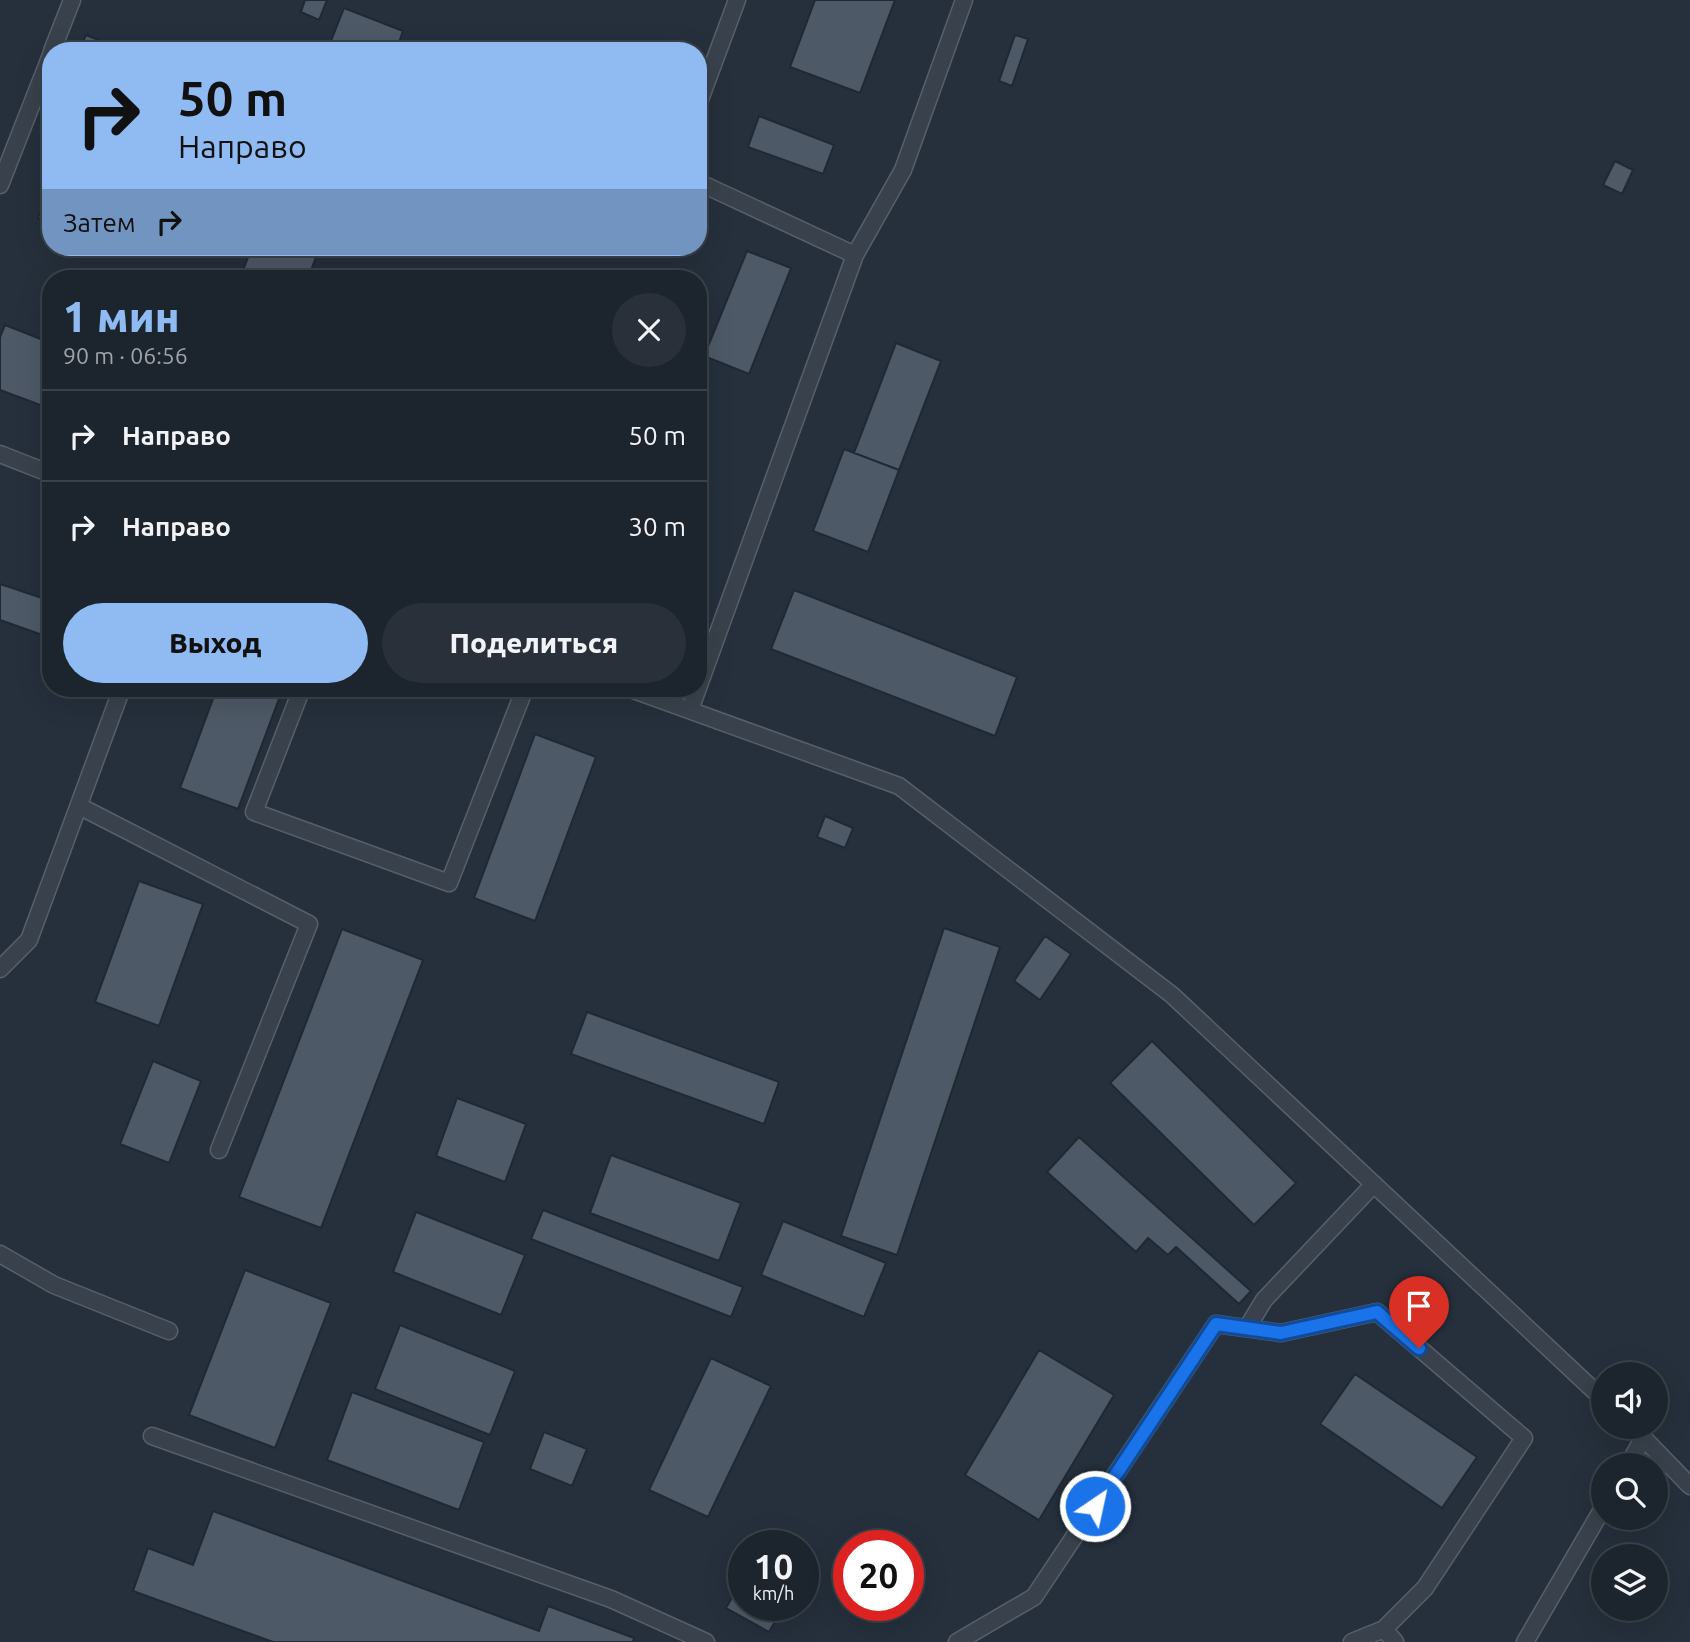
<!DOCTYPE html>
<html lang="ru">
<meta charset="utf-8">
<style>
:root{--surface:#1c242d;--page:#293039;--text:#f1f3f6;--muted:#a0a4aa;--line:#3a4149;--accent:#8fbaf2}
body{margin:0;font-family:Ubuntu,sans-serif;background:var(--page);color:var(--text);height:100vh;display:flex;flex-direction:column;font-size:26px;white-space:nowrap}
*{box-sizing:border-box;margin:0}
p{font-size:23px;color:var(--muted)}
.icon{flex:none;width:38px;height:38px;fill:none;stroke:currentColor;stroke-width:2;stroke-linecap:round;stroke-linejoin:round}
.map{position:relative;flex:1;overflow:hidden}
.sheet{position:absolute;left:42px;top:270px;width:665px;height:427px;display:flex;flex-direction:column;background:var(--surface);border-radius:28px;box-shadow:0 7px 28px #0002,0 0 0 2px var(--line)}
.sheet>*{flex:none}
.banner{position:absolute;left:42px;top:42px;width:665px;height:214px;border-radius:28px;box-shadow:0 7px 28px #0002,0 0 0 2px var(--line);background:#8fbaf2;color:#111;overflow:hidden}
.buttons{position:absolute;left:1591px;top:1362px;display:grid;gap:14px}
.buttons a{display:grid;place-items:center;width:77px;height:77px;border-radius:50%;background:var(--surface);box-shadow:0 7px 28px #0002,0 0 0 2px var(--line);font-size:35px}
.speed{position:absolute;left:728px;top:1530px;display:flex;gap:14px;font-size:35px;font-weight:700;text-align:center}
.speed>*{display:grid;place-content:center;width:91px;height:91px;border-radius:50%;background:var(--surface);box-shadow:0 7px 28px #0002,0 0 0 2px var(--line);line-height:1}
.speed small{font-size:18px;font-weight:400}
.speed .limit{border:10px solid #d22;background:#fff;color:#111}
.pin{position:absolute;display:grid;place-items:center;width:60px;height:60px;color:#fff;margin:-72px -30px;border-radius:50% 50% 50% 0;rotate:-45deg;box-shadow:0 0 7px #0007}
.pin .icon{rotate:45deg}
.me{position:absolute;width:77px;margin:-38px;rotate:34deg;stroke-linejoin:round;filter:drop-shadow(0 0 5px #0008)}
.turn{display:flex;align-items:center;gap:24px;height:147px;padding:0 21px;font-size:32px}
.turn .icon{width:91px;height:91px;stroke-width:2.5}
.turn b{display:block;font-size:49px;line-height:60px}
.then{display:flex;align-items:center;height:66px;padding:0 21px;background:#0003;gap:14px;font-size:26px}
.round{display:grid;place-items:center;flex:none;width:74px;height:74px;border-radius:37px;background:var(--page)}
.overview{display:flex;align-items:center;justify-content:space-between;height:119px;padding:0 21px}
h1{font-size:42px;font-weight:800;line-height:52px;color:var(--accent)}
.action{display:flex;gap:14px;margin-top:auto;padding:14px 21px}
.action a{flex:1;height:80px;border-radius:42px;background:var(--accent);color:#111;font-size:28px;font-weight:800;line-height:80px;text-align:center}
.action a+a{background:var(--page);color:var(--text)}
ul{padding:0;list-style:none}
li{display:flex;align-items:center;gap:21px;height:91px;padding:0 21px;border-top:2px solid var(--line)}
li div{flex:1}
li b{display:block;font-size:26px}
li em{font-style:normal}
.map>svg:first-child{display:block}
</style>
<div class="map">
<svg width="1690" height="1642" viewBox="0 0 1690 1642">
<rect width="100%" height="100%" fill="#25303c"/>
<path fill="#4e5967" stroke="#202933" stroke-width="2" d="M305,0H327L319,20L301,12Z
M815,0H895L860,93L790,67Z
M344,8L403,31L396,51H327Z
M86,35L106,43L103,51H79Z
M1015,35L1028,39L1012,86L999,81Z
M759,116L834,145L823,174L748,147Z
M1615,161L1633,170L1622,194L1603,185Z
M51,184V223L38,218Z
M252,247H320L308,278H240Z
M747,251L791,268L749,374L704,356Z
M5,325L51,343V409L0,390V337Z
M896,343L941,361L899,470L854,453Z
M844,449L899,470L868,552L813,531Z
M0,584L51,601V638L0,620Z
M794,590L1017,677L995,736L771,649Z
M217,688H283L238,809L180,788Z
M535,734L596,757L535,921L474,898Z
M825,816L853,828L845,848L817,837Z
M139,881L203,904L159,1026L95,1002Z
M944,928L1000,947L897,1255L841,1236Z
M342,929L423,960L321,1228L239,1197Z
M1045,936L1071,954L1040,1000L1014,981Z
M587,1012L779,1082L764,1124L571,1054Z
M1152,1041L1296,1183L1254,1225L1110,1083Z
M153,1061L201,1081L169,1163L120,1144Z
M457,1098L526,1124L505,1182L436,1156Z
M1079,1137L1251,1291L1239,1304L1176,1247L1168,1255L1148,1238L1136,1252L1047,1172Z
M611,1155L741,1203L719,1261L590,1213Z
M543,1210L743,1287L731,1317L531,1239Z
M416,1212L525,1255L501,1315L393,1272Z
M783,1221L886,1263L864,1317L761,1275Z
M245,1270L331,1303L275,1448L189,1415Z
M400,1325L515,1371L490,1435L375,1389Z
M1039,1350L1114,1395L1039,1520L965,1475Z
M711,1358L771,1386L708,1517L649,1490Z
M1355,1374L1477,1457L1442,1508L1320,1424Z
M352,1392L484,1442L459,1510L327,1460Z
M544,1432L587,1449L572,1486L530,1469Z
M213,1511L539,1631L548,1606L634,1638L633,1642H273L133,1591L148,1548L193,1565Z
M741,1582L744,1583V1605L784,1606L769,1632L726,1608Z"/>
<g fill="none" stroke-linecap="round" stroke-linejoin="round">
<g stroke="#57606a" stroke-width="19">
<path id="service" d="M52,51L72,0
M698,105L737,0
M0,185L51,55
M855,255L903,170L964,0
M0,454L51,474
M302,688L254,812L449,883L525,688
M628,688L899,786L1172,995L1603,1399
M690,710L855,255L698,182
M79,806L309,924L219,1150
M0,969L29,940L122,688
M0,1254L54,1285L169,1331
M1247,1328L1264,1300L1374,1184
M1632,1426L1690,1486
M152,1436L611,1599L706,1642
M1628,1465L1644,1437
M1384,1629L1395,1642
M957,1642L1034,1597L1216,1324L1281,1333L1377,1312L1524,1438L1425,1588L1384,1629L1352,1642
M1525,1642L1603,1508"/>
</g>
<use href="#service" stroke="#39424c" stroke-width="16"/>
</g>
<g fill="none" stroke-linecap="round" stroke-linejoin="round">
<g stroke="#114b97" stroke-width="18">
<path id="route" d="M1095,1506L1216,1324L1281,1333L1377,1312L1419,1348"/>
</g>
<use href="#route" stroke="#1a73e8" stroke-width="12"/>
</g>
</svg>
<div class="buttons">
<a><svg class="icon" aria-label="sound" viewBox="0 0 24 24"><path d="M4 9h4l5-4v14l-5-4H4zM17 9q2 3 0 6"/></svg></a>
<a><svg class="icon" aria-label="search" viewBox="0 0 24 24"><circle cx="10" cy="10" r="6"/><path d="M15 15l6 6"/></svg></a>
<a><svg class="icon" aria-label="layers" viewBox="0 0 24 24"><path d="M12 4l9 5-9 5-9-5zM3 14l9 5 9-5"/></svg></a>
</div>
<div class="speed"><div>10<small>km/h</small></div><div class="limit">20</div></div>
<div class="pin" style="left:1419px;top:1348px;background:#d93025"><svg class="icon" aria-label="arrive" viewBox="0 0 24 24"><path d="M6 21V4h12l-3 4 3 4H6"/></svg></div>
<svg class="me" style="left:1095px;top:1506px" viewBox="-20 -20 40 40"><circle r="17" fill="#1a73e8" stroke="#fff" stroke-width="3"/><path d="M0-11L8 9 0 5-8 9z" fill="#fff"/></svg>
<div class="banner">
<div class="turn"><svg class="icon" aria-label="right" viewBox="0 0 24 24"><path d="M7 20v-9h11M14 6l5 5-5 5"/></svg><div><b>50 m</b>Направо</div></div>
<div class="then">Затем<svg class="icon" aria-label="right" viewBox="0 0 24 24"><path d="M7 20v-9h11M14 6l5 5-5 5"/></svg></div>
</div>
<section class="sheet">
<div class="overview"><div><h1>1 мин</h1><p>90 m · 06:56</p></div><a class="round"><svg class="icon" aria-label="close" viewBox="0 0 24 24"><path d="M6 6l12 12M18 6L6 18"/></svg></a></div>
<ul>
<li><svg class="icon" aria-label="right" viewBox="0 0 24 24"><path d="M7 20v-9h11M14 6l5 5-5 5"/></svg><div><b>Направо</b></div><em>50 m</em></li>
<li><svg class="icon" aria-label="right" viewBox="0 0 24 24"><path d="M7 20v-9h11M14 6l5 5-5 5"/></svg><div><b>Направо</b></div><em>30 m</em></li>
</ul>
<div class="action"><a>Выход</a><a>Поделиться</a></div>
</section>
</div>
